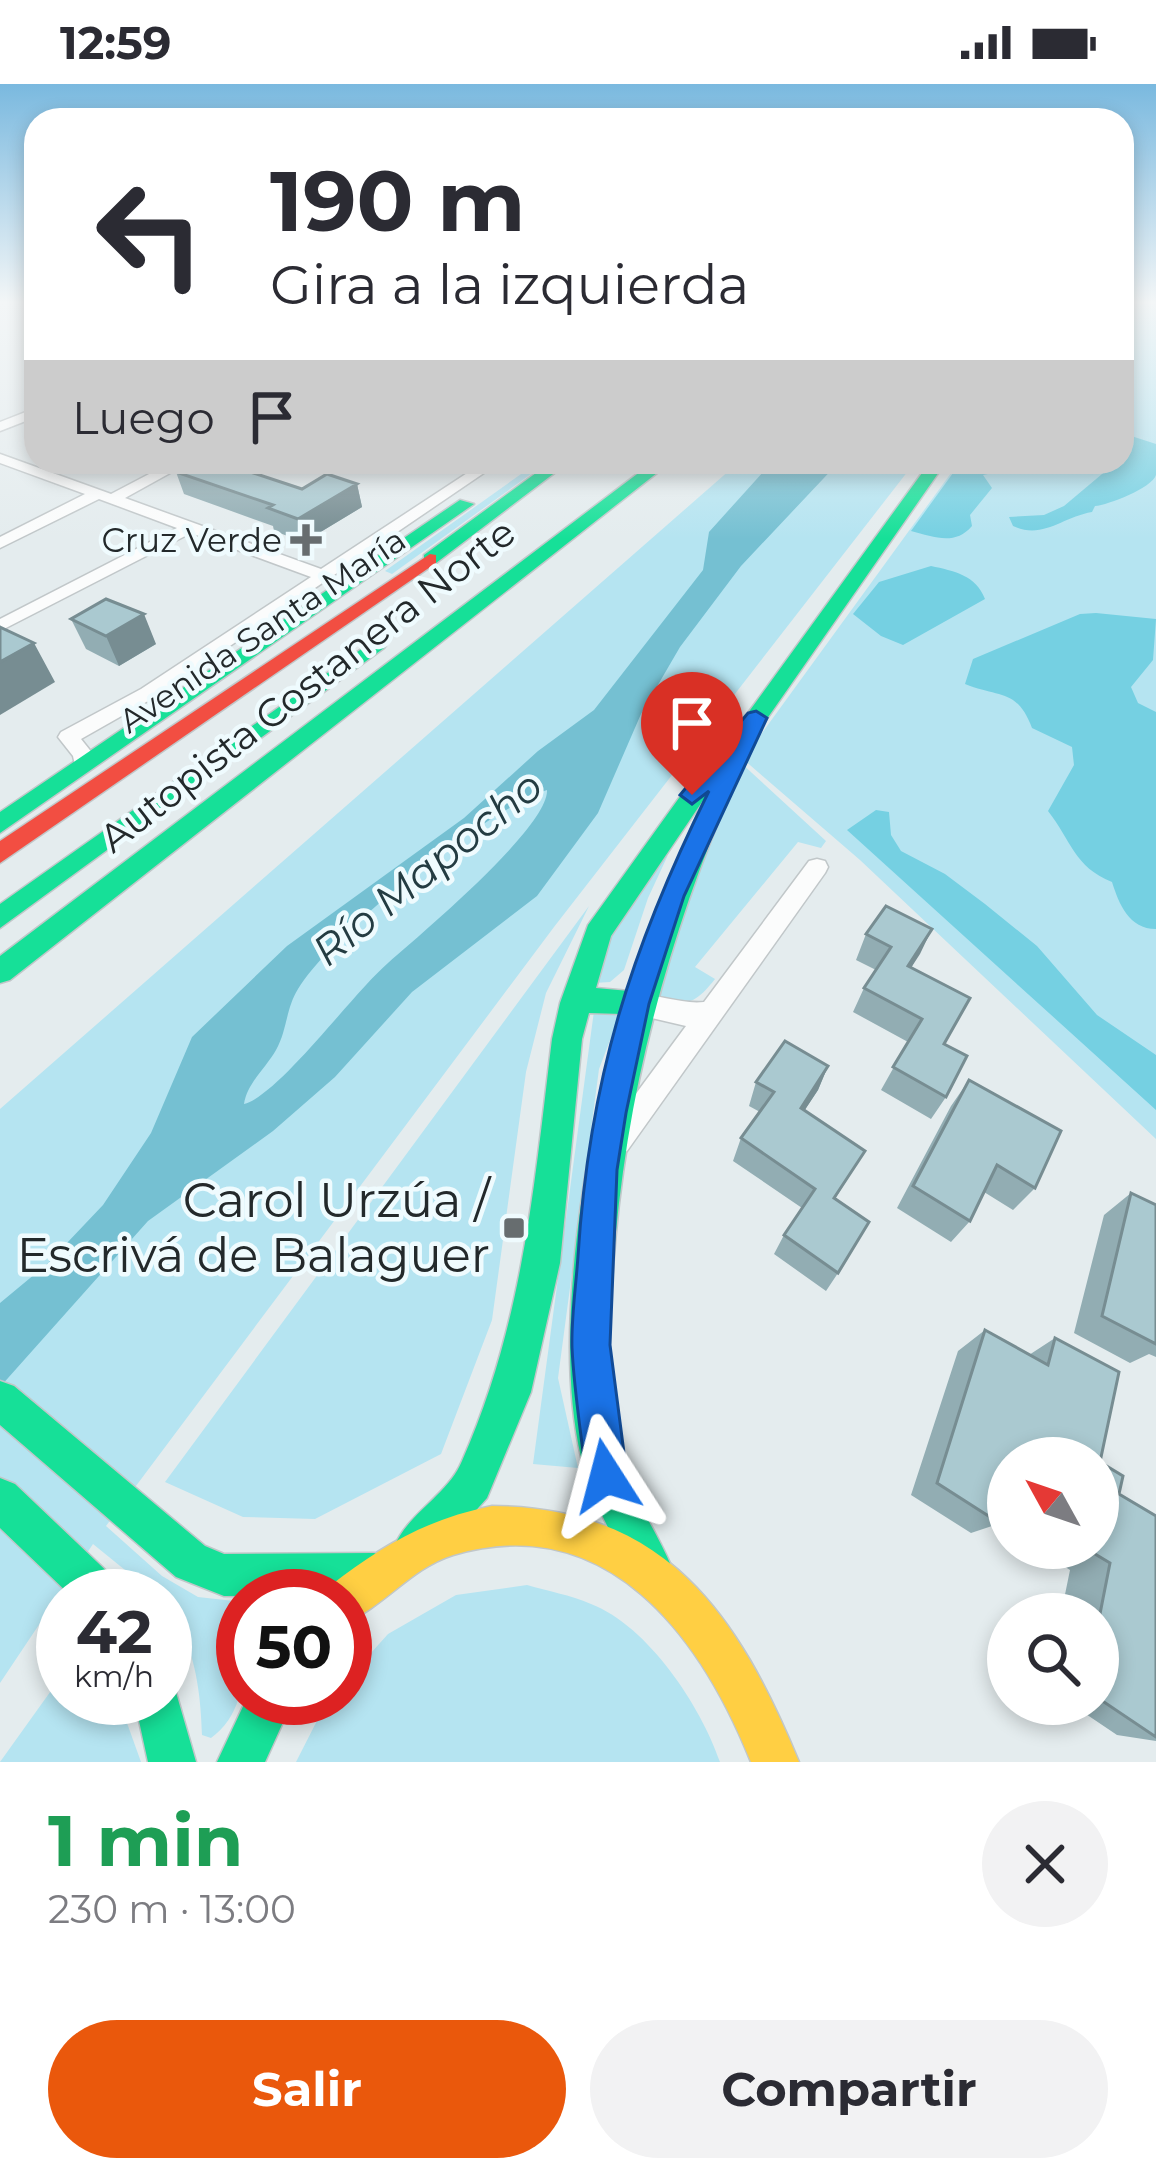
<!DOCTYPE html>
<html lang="es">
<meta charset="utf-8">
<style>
:root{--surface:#fff;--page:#f2f2f3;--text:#2b2b33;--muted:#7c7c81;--accent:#ea580c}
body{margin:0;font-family:Montserrat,sans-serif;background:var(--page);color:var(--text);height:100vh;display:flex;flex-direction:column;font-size:45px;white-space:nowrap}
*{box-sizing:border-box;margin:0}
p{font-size:39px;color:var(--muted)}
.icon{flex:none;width:66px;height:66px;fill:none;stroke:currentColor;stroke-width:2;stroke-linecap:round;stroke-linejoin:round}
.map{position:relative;height:1678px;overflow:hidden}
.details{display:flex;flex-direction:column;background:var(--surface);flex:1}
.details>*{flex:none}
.top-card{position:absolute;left:24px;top:24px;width:1110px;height:366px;border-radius:36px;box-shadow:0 6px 18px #0003;background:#fff;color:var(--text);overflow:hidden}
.needle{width:78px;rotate:310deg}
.buttons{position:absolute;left:987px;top:1353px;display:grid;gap:24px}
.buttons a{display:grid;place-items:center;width:132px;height:132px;border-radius:50%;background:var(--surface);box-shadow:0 6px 18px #0003;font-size:60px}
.speed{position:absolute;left:36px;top:1485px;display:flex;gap:24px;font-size:60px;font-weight:700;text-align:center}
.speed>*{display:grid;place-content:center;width:156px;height:156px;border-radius:50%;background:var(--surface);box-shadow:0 6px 18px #0003;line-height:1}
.speed small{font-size:30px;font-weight:400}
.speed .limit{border:18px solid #d22;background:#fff;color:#111}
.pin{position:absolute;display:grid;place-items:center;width:102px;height:102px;color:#fff;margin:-123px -51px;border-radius:50% 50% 50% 0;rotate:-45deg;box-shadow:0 0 12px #0007}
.pin .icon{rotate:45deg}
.me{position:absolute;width:132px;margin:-66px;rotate:351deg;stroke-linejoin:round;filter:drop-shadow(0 0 9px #0008)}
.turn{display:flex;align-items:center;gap:42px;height:252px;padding:0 48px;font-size:54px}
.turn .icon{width:156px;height:156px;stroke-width:2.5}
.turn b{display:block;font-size:84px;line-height:102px}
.then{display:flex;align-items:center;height:114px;padding:0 48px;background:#0003;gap:24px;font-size:45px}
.round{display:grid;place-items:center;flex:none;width:126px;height:126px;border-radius:63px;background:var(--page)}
.headline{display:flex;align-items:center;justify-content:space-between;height:204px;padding:0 48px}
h1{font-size:72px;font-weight:700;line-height:90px;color:#1e9e55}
.action{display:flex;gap:24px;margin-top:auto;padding:24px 48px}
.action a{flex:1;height:138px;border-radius:72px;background:var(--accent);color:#fff;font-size:48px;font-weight:700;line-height:138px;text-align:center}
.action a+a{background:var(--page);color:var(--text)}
.status{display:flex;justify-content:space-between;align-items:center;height:84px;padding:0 60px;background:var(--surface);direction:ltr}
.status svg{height:33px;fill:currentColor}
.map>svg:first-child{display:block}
</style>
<div class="status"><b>12:59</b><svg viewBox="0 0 49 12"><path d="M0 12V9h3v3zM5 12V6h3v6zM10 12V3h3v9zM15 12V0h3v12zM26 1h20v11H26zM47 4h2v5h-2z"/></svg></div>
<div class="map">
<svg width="1156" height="1678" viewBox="0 0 1156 1678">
<rect width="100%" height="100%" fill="#e4ecee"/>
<path fill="#b5e4f1" d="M1122,220H1156V1055L860,776L743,675L959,378H1122Z
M538,378L545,380L392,490L385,487Z
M739,378H915L554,843L106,1442L162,1492L198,1513L243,1518C243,1564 254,1623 211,1654L202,1651C201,1617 197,1577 181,1546C174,1533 165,1528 165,1512H157L93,1460L0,1599V1025Z
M740,678L826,757L821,764L798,758L695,883L715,895C690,927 681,921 646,910L723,706Z
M668,771L648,814L624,886L610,898L594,899L617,836Z
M589,822L546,909L526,988L492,1236L441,1370L315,1435L243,1433L165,1398Z
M594,927L620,930L599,985L558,1294L578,1384L533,1380Z
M527,1501C548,1507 570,1511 591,1520C648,1542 701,1622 720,1678H296L327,1617L345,1614V1598L388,1550L456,1511Z
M63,1590V1614H118L141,1678H0Z"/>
<path fill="#75d0e2" d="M1122,349L1156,360C1156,369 1156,383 1156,391C1152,404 1108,421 1095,422L1092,428C1062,433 1043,456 1013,442L1009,433L1044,431L1064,422L1108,385L1101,379L1086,378L1080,385L1020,383L983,391L992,404L970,431L972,442C955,462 934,453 911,447L961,378H1122Z
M931,482C954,487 976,491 985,515L903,561L881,552L853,530L879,498Z
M1096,529L1156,535L1153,576L1131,603L1138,619L1156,628V845C1129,845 1119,820 1112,798C1074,783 1071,756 1048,727L1074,681L1072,663L1032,644C1017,604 999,614 965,600L973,575L1080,530Z
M876,726L889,728L891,751L901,767L945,790L985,820L1037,862L1097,931L1156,971V1026L847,746Z"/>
<path fill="#75c0d2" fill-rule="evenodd" d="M772,378H839L741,482L680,563L641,630L598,729L537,812L412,908L335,993L273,1047L148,1137L0,1303V1219L47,1180L103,1121L151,1049L192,953L287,862L464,734L538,667L594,626L703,486L709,448ZM547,706C549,743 421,850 388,879C353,909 279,1011 244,1020C247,999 266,984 276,966C287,947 286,924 298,905C334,847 483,728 547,706Z"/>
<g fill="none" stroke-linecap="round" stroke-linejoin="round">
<g stroke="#c1c7c9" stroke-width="3">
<path id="street" d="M36,324V333L0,347V338Z
M0,370L111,410L172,378H190L125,414L321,485L484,378H500L155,613L81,655L93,670L95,681L85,688L75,681L73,672L58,653L61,648L141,605L311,493L191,449L0,547V535L177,444L99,415L0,464V453L85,410L0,379Z
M817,775L825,777L828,783L825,789L627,1067L617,1071L607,1067L603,1058L607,1049L686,942L626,928L622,920L626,912C650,906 678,921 704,918L809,777Z"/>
</g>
<g stroke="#c1c7c9" stroke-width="3">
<path id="fast" d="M551,378H569L436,479H424V471Z
M653,378H671L10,896L0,899V872Z
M930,378H946L764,639L721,689L732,690L736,696C667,853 625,1012 613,1184C608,1247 605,1314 622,1376C632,1414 657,1447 672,1484L666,1499L651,1505L636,1499C616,1458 592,1418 581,1373C552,1250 586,1051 622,930L589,929L582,955L560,1179L531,1308L487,1414L430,1478L415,1484L400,1478L394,1463C408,1429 448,1411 462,1377C523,1239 534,1103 552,955L560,919L588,841L712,668L748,629ZM704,715L660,816L629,907L596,904L611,852Z
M460,416L474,420L0,749V728Z
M377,554L387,560L384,564L0,844V820Z
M0,1297L14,1302L205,1462L224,1470L374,1469L389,1475L395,1490L389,1505L374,1511L224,1512L176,1493L0,1341Z
M0,1394L15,1400L117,1497L124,1512H71L0,1444Z
M165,1594L173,1598L196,1678H148L134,1614H165Z
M247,1614H294L265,1678H217Z"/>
</g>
<g stroke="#c1c7c9" stroke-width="3">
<path id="slow" d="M492,1422C667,1423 738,1531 799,1678H751C701,1553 608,1425 453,1471C411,1484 385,1522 345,1539V1512H325L330,1502C381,1462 427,1435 492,1422Z"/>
</g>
<g stroke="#c1c7c9" stroke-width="3">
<path id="jam" d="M430,470L436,471V479L0,779V757Z"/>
</g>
<use href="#street" fill="#fbfcfc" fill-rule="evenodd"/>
<use href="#fast" fill="#16e098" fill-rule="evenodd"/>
<use href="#slow" fill="#ffcf43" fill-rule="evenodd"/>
<use href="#jam" fill="#f24e42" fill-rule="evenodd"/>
</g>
<path fill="#92adb3" d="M176,388L302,405L357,400L362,423L304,458L274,447L273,442L184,410Z
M71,535L156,560L119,582L86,565Z
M932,845L911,884L944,960L946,1013L931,1035L881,1006L908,958L853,928L864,904L876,886L856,876L866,850Z
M828,982L818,1006L804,1027L865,1067L835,1115L838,1189L826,1207L774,1170L784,1151L802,1124L733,1077L741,1054L760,1028L749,1022L756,998Z
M969,996L1035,1104L1013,1126L984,1108L970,1137L951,1158L897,1124L951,1022Z
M1131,1109L1156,1121V1273L1149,1270L1130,1279L1074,1249L1104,1131Z
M985,1246L1029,1271L1055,1254L1100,1378L1119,1410L1156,1432V1657L1117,1651L1071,1620H1098V1530H1061L1070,1486L1036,1464H1098L1008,1374V1446L998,1440L971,1449L911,1411L958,1267Z"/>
<path fill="#778d92" d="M357,400L362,423L304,458L298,435Z
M144,530L156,560L119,582L106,552Z
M34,559L55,598L0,631V578Z
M932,845L920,870L896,907L908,882Z
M828,982L818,1006L791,1047L801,1024Z"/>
<path fill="#aac9d0" stroke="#778d92" stroke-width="3" d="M196,378H220L302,405L327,390L357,400L298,435L268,424L273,421L176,388Z
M106,515L144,530L106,552L71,535Z
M0,543L34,559L0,578Z
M886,822L932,845L908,882L970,914L944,960L967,972L946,1013L893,983L922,935L864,904L891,863L866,850Z
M785,957L828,982L801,1024L865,1067L834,1114L869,1138L838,1189L784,1151L815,1105L741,1054L774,1008L756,998Z
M969,996L1061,1047L1035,1104L997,1081L970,1137L913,1102Z
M1131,1109L1156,1121V1260L1102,1232Z
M985,1246L1048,1281L1055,1254L1119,1288L1100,1378L1123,1392L1119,1410L1156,1432V1653L1098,1614V1540L1110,1479L1085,1464H1098V1374H1008V1416L1001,1440L937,1399Z"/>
<linearGradient id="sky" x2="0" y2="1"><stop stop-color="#7ab9df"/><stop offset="0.48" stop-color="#f3f6f7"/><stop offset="1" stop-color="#f3f6f7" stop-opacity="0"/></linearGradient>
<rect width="1156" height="455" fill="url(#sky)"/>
<path fill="#1a73e8" stroke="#114b97" stroke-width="3" d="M756,627L767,634L684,812L649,920L626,1029L617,1086L610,1261L627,1392L621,1406L606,1412L592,1406L586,1392C581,1349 574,1306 572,1264C571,1234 576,1202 578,1172C589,996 631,864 709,707L692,720L680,711L748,629Z"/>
<g fill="#676d6f" stroke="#effbfe" stroke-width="4.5">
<path d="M300 438h12v12h12v12h-12v12h-12v-12h-12v-12h12z"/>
<rect x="502" y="1132" width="24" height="24" rx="6"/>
</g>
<g text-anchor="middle" stroke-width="9" stroke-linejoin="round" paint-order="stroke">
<g font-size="33" fill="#23292b" stroke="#effbfe" text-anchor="end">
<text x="282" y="468">Cruz Verde</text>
</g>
<g font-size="33" fill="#23292b" stroke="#effbfe">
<text transform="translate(262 546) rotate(-34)" y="12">Avenida Santa María</text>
</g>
<g font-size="39" fill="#23292b" stroke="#effbfe">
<text transform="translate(307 601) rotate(-38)" y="14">Autopista Costanera Norte</text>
</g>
<g font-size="42" font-style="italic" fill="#243c42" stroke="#effbfe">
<text transform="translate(427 784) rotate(-39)" y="15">Río Mapocho</text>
</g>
<g font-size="48" fill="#23292b" stroke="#effbfe" text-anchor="end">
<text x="490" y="1133">Carol Urzúa /<tspan x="490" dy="55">Escrivá de Balaguer</tspan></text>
</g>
</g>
</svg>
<div class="buttons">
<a><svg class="needle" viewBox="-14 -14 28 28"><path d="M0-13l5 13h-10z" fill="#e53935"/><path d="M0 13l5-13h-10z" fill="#7c7c81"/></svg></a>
<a><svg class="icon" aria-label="search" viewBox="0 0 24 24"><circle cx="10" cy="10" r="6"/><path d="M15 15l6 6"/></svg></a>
</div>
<div class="speed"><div>42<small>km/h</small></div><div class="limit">50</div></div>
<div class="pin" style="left:692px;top:711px;background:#d93025"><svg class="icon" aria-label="arrive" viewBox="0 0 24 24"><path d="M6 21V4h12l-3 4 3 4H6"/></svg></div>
<svg class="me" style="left:606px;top:1392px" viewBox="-20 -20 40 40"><path d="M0-17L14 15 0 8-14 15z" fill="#1a73e8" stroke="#fff" stroke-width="4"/></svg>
<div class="top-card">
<div class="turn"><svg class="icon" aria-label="left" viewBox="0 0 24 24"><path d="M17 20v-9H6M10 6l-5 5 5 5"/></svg><div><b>190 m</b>Gira a la izquierda</div></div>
<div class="then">Luego<svg class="icon" aria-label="arrive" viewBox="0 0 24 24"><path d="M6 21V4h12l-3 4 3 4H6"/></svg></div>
</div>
</div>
<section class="details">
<div class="headline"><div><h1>1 min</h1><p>230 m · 13:00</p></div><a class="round"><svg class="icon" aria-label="close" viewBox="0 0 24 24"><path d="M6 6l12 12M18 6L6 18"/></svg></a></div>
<div class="action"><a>Salir</a><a>Compartir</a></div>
</section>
